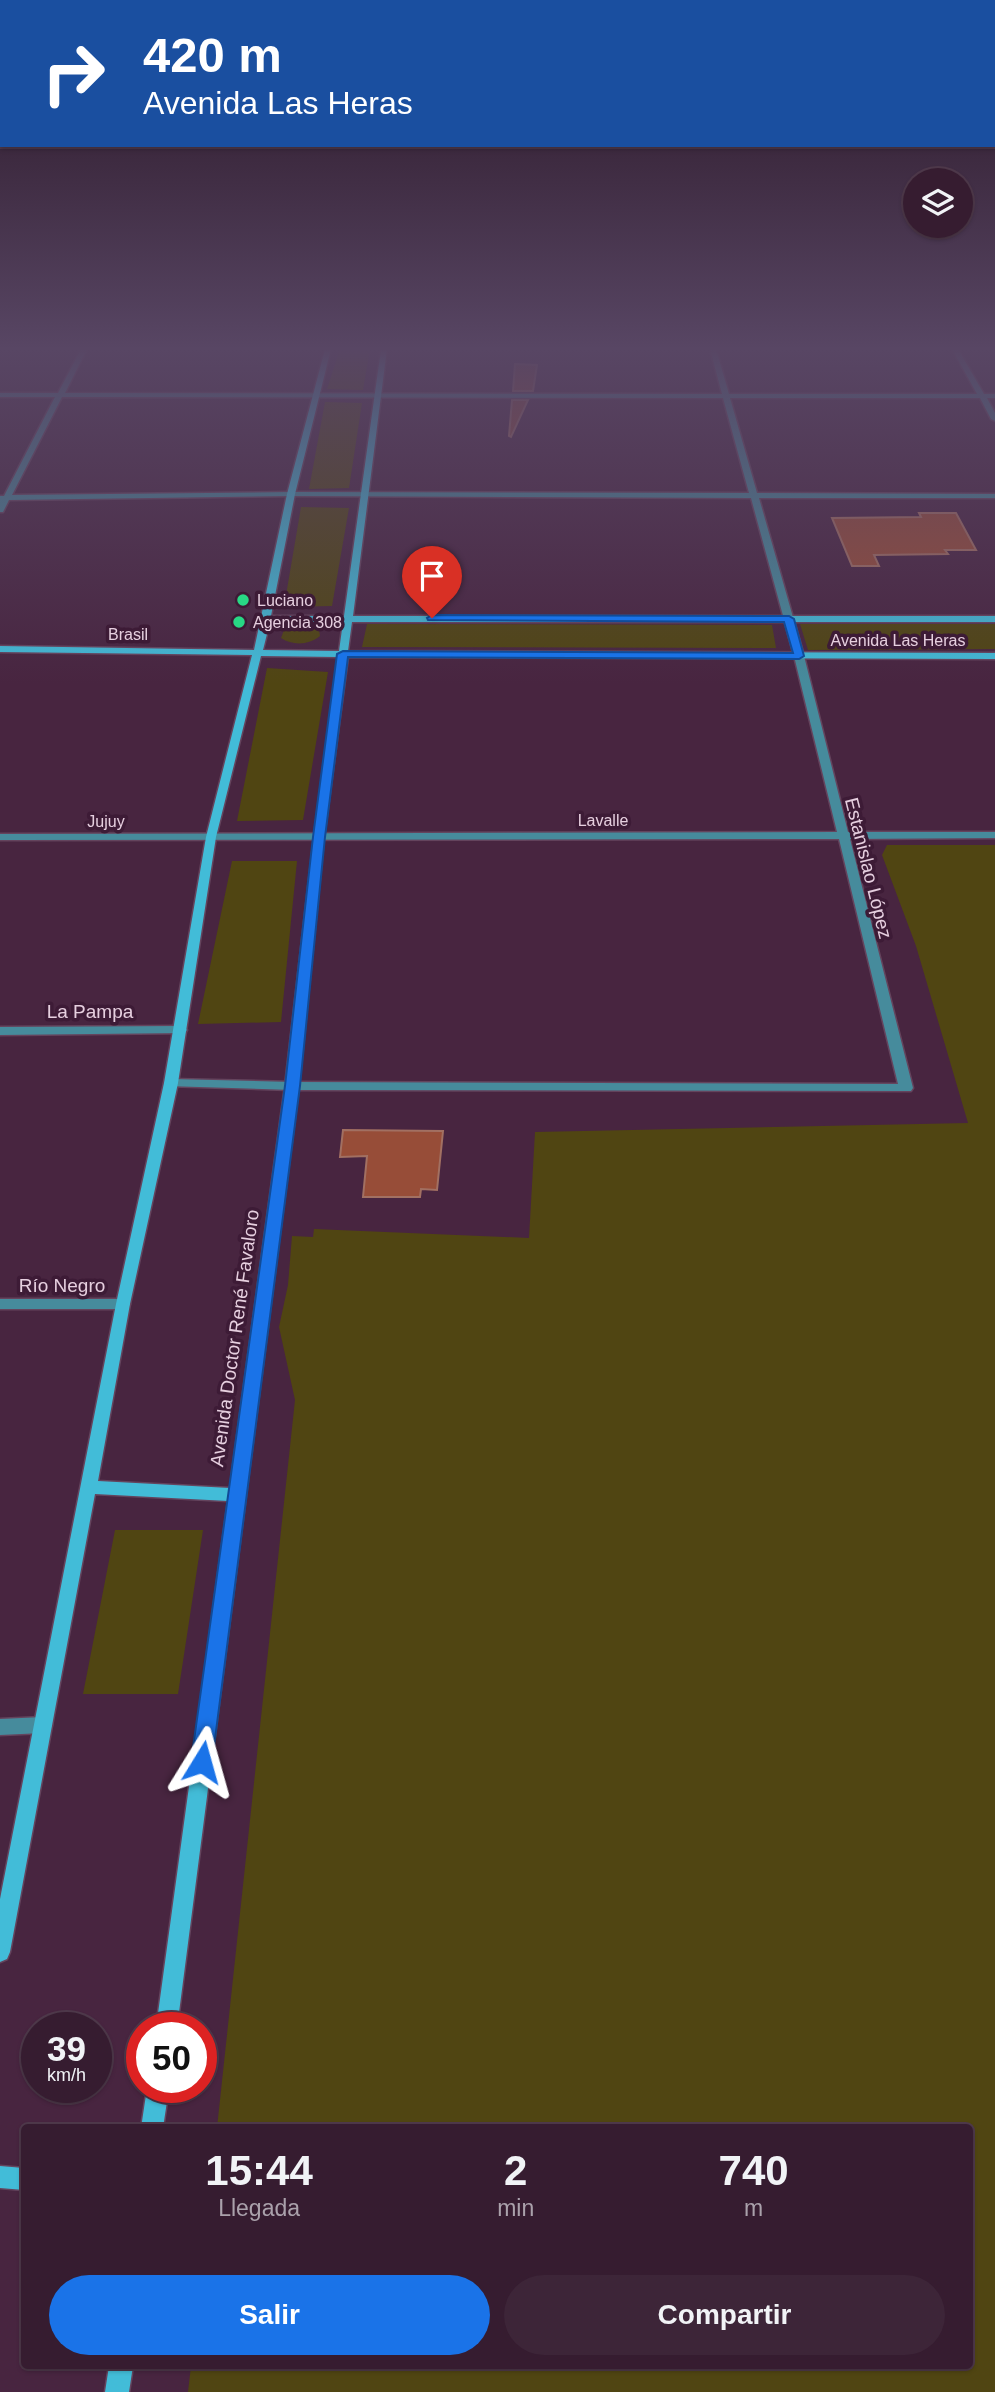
<!DOCTYPE html>
<html lang="es">
<meta charset="utf-8">
<style>
:root{--surface:#361c30;--page:#3d2538;--text:#f1f3f6;--muted:#aaa1ab;--line:#503a4c;--accent:#1a73e8}
body{margin:0;font-family:Helvetica,sans-serif;background:var(--page);color:var(--text);height:100vh;display:flex;flex-direction:column;font-size:26px;white-space:nowrap}
*{box-sizing:border-box;margin:0}
p{font-size:23px;color:var(--muted)}
.icon{flex:none;width:38px;height:38px;fill:none;stroke:currentColor;stroke-width:2;stroke-linecap:round;stroke-linejoin:round}
.map{position:relative;flex:1;overflow:hidden}
.panel{position:absolute;left:21px;top:2124px;width:952px;height:245px;display:flex;flex-direction:column;background:var(--surface);border-radius:7px;box-shadow:0 2px 5px #0004,0 0 0 2px var(--line)}
.panel>*{flex:none}
.top-card{position:absolute;left:0px;top:0px;width:996px;height:147px;box-shadow:0 2px 5px #0004,0 0 0 2px var(--line);background:#1a4fa0;color:#fff;overflow:hidden}
.buttons{position:absolute;left:903px;top:168px;display:grid;gap:14px}
.buttons a{display:grid;place-items:center;width:70px;height:70px;border-radius:50%;background:var(--surface);box-shadow:0 2px 5px #0004,0 0 0 2px var(--line);font-size:35px}
.speed{position:absolute;left:21px;top:2012px;display:flex;gap:14px;font-size:35px;font-weight:700;text-align:center}
.speed>*{display:grid;place-content:center;width:91px;height:91px;border-radius:50%;background:var(--surface);box-shadow:0 2px 5px #0004,0 0 0 2px var(--line);line-height:1}
.speed small{font-size:18px;font-weight:400}
.speed .limit{border:10px solid #d22;background:#fff;color:#111}
.pin{position:absolute;display:grid;place-items:center;width:60px;height:60px;color:#fff;margin:-72px -30px;border-radius:50% 50% 50% 0;rotate:-45deg;box-shadow:0 0 7px #0007}
.pin .icon{rotate:45deg}
.me{position:absolute;width:77px;margin:-38px;rotate:8deg;stroke-linejoin:round;filter:drop-shadow(0 0 5px #0008)}
.turn{display:flex;align-items:center;gap:24px;height:147px;padding:0 28px;font-size:32px}
.turn .icon{width:91px;height:91px;stroke-width:2.5}
.turn b{display:block;font-size:49px;line-height:60px}
.eta{display:flex;justify-content:space-evenly;align-items:center;height:119px;text-align:center}
.eta b{font-size:42px;font-weight:700;line-height:49px}
.primary-button{display:flex;gap:14px;margin-top:auto;padding:14px 28px}
.primary-button a{flex:1;height:80px;border-radius:42px;background:var(--accent);color:#fff;font-size:28px;font-weight:700;line-height:80px;text-align:center}
.primary-button a+a{background:var(--page);color:var(--text)}
.map>svg:first-child{display:block}
</style>
<div class="map">
<svg width="995" height="2392" viewBox="0 0 995 2392">
<rect width="100%" height="100%" fill="#482540"/>
<path fill="#504512" d="M340,349H370L363,390L327,389Z
M325,402L362,403L349,488L309,489Z
M301,507L349,508L332,606L284,607Z
M367,624L772,625L776,648L362,647Z
M800,624H995V649L808,650Z
M302,625L319,630L320,636C309,645 293,646 281,638L284,630Z
M267,668L328,672L303,820L237,821Z
M887,845H995V2392H188L191,2366H970V2128H217L295,1400L279,1327L288,1285L292,1236L313,1237L314,1229L529,1238L535,1132L968,1123L916,946L882,855Z
M232,861H297L281,1022L198,1024Z
M115,1530H203L178,1694H83Z"/>
<path fill="#974d38" stroke="#a27062" stroke-width="2" d="M515,364L537,365L533,391H513Z
M512,400H528L511,437L509,436Z
M919,513H956L976,550H945L948,554L874,555L879,566H852L832,518L921,517Z
M343,1130L443,1131L437,1190L421,1189L420,1197H363L367,1156L340,1157Z"/>
<g fill="none" stroke-linecap="round" stroke-linejoin="round">
<g stroke="#64445d" stroke-width="3">
<path id="street" d="M81,349H87L65,393L722,394L710,349H716L729,394H977L952,349H958L984,394H995V398H987L995,413V421L991,419L980,398H730L757,493L995,494V498H759L804,656L848,832H995V838L850,839L913,1088L911,1091L292,1090L166,1086L164,1083L166,1080L171,1079L292,1082L898,1084L839,839L0,840V834L837,832L794,656L751,498L291,496L9,500L3,512H0V496H4L55,397H0V393H58ZM62,397L723,398L749,493L291,492L12,495Z
M181,1026L185,1027L187,1030L185,1033L0,1035V1027Z
M0,1299H123L128,1300L130,1304L128,1308L123,1309H0Z
M43,1717L50,1719L52,1725L50,1731L43,1733L0,1735V1719Z"/>
</g>
<g stroke="#64445d" stroke-width="3">
<path id="secondary" d="M325,349H331L295,494L271,616H344L381,349H387L353,616H995V622H352L348,651L995,653V659L348,657L324,837L299,1086L177,2028H156L228,1501L95,1494L10,1952L7,1959L0,1962V1899L116,1304L164,1083L206,837L252,655L0,652V646L254,650L287,494ZM270,622H343L339,651L263,650ZM261,656L338,657L314,837L285,1086L230,1488L98,1481L130,1304L178,1083L216,837Z
M147,2088H169L163,2128H141Z
M0,2166L24,2168V2190L0,2188Z
M109,2366H133L129,2392H105Z"/>
</g>
<use href="#street" fill="#468b9c" fill-rule="evenodd"/>
<use href="#secondary" fill="#42bcd8" fill-rule="evenodd"/>
</g>
<linearGradient id="sky" x2="0" y2="1"><stop stop-color="#281423"/><stop offset="0.51" stop-color="#584664"/><stop offset="1" stop-color="#584664" stop-opacity="0"/></linearGradient>
<rect width="995" height="684" fill="url(#sky)"/>
<path fill="#1a73e8" stroke="#114b97" stroke-width="2" d="M432,615L789,616L794,619L804,656L799,659L348,657L325,837L300,1086L212,1762L209,1769L202,1771L194,1769L191,1762L285,1086L313,837L337,654L343,651L793,653L784,622L428,620L427,618Z"/>
<g fill="#28d885" stroke="#3d1b36" stroke-width="2.5">
<circle cx="243" cy="600" r="7"/>
<circle cx="239" cy="622" r="7"/>
</g>
<g text-anchor="middle" stroke-width="7" stroke-linejoin="round" paint-order="stroke">
<g font-size="16" fill="#e6cfdf" stroke="#3d1b36" text-anchor="start">
<text x="257" y="606">Luciano</text>
<text x="253" y="628">Agencia 308</text>
</g>
<g font-size="16" fill="#e6cfdf" stroke="#3d1b36">
<text x="128" y="640">Brasil</text>
<text x="898" y="646">Avenida Las Heras</text>
<text x="603" y="826">Lavalle</text>
<text x="106" y="827">Jujuy</text>
</g>
<g font-size="19" fill="#e6cfdf" stroke="#3d1b36">
<text transform="translate(869 868) rotate(76)" y="7">Estanislao López</text>
<text x="90" y="1018">La Pampa</text>
<text x="62" y="1292">Río Negro</text>
<text transform="translate(234 1338) rotate(-82)" y="7">Avenida Doctor René Favaloro</text>
</g>
</g>
</svg>
<div class="buttons">
<a><svg class="icon" aria-label="layers" viewBox="0 0 24 24"><path d="M12 4l9 5-9 5-9-5zM3 14l9 5 9-5"/></svg></a>
</div>
<div class="speed"><div>39<small>km/h</small></div><div class="limit">50</div></div>
<div class="pin" style="left:432px;top:618px;background:#d93025"><svg class="icon" aria-label="arrive" viewBox="0 0 24 24"><path d="M6 21V4h12l-3 4 3 4H6"/></svg></div>
<svg class="me" style="left:202px;top:1762px" viewBox="-20 -20 40 40"><path d="M0-17L14 15 0 8-14 15z" fill="#1a73e8" stroke="#fff" stroke-width="4"/></svg>
<div class="top-card">
<div class="turn"><svg class="icon" aria-label="right" viewBox="0 0 24 24"><path d="M7 20v-9h11M14 6l5 5-5 5"/></svg><div><b>420 m</b>Avenida Las Heras</div></div>
</div>
<section class="panel">
<div class="eta">
<div><b>15:44</b><p>Llegada</p></div>
<div><b>2</b><p>min</p></div>
<div><b>740</b><p>m</p></div>
</div>
<div class="primary-button"><a>Salir</a><a>Compartir</a></div>
</section>
</div>
